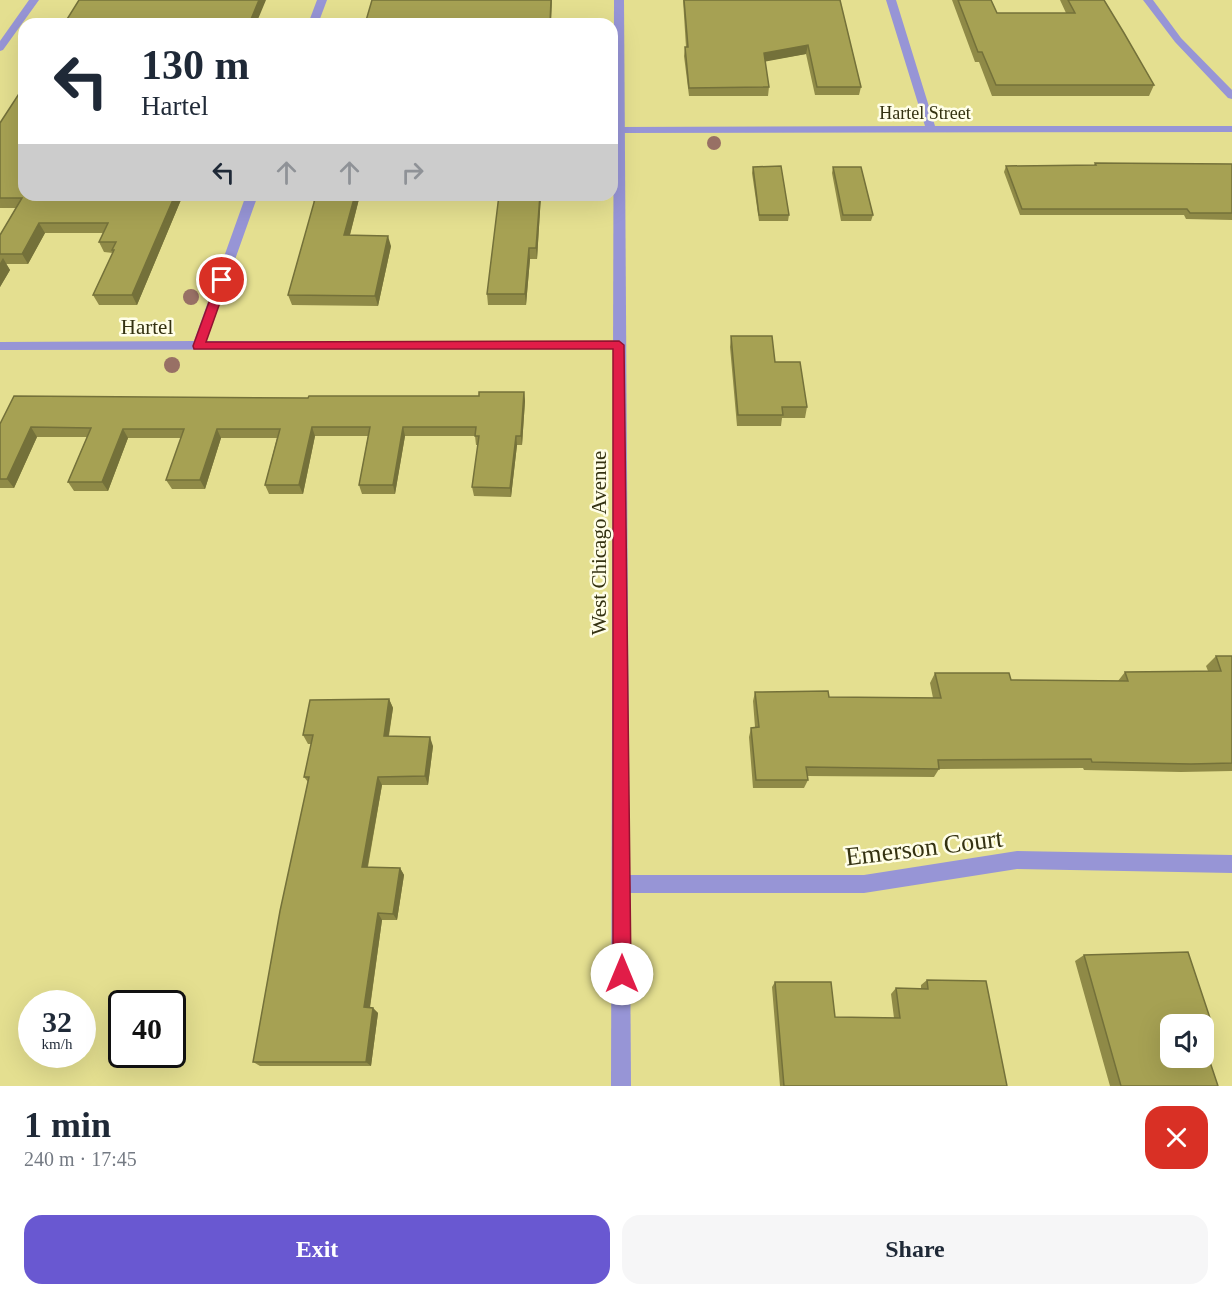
<!DOCTYPE html>
<meta charset="utf-8">
<style>
:root{--surface:#fff;--page:#f6f6f7;--text:#1f2937;--muted:#747a83;--accent:#6958d1}
body{margin:0;font-family:"Times New Roman",serif;background:var(--page);color:var(--text);height:100vh;display:flex;flex-direction:column;font-size:22px;white-space:nowrap}
*{box-sizing:border-box;margin:0}
p{font-size:20px;color:var(--muted)}
.icon{flex:none;width:33px;height:33px;fill:none;stroke:currentColor;stroke-width:2;stroke-linecap:round;stroke-linejoin:round}
.map{position:relative;height:1086px;overflow:hidden}
.panel{display:flex;flex-direction:column;background:var(--surface);flex:1}
.panel>*{flex:none}
.guide{position:absolute;left:18px;top:18px;width:600px;height:183px;border-radius:18px;box-shadow:0 6px 24px #0002;background:#fff;color:var(--text);overflow:hidden}
.buttons{position:absolute;left:1160px;top:1014px;display:grid;gap:12px}
.buttons a{display:grid;place-items:center;width:54px;height:54px;border-radius:12px;background:var(--surface);box-shadow:0 6px 24px #0002;font-size:30px}
.speed{position:absolute;left:18px;top:990px;display:flex;gap:12px;font-size:30px;font-weight:700;text-align:center}
.speed>*{display:grid;place-content:center;width:78px;height:78px;border-radius:50%;background:var(--surface);box-shadow:0 6px 24px #0002;line-height:1}
.speed small{font-size:15px;font-weight:400}
.speed .limit{border:3px solid #111;border-radius:9px;background:#fff;color:#111}
.pin{position:absolute;display:grid;place-items:center;width:51px;height:51px;color:#fff;margin:-26px;border:3px solid #fff;border-radius:50%;box-shadow:0 2px 6px #0007}
.me{position:absolute;width:66px;margin:-33px;rotate:0deg;stroke-linejoin:round;filter:drop-shadow(0 0 4px #0008)}
.turn{display:flex;align-items:center;gap:21px;height:126px;padding:0 24px;font-size:27px}
.turn .icon{width:78px;height:78px;stroke-width:2.5}
.turn b{display:block;font-size:42px;line-height:51px}
.lanes{display:flex;align-items:center;height:57px;padding:0 24px;background:#0003;justify-content:center;gap:30px;direction:ltr}
.lanes .off{opacity:.35}
.round{display:grid;place-items:center;flex:none;width:63px;height:63px;border-radius:18px;background:var(--page)}
.summary{display:flex;align-items:center;justify-content:space-between;height:102px;padding:0 24px}
h1{font-size:36px;font-weight:700;line-height:45px}
.cta{display:flex;gap:12px;margin-top:auto;padding:12px 24px}
.cta a{flex:1;height:69px;border-radius:18px;background:var(--accent);color:#fff;font-size:24px;font-weight:700;line-height:69px;text-align:center}
.cta a+a{background:var(--page);color:var(--text)}
.map>svg:first-child{display:block}
</style>
<div class="map">
<svg width="1232" height="1086" viewBox="0 0 1232 1086">
<rect width="100%" height="100%" fill="#e4df90"/>
<g fill="none" stroke-linecap="round" stroke-linejoin="round">
<path fill="#9795d6" fill-rule="evenodd" d="M29,0H39L3,50L0,51V41Z
M317,0H327L318,24H308Z
M886,0H896L935,126H1232V132L619,133L614,130L619,127L925,126Z
M1143,0H1153L1181,38L1232,90V99L1228,98L1175,42Z
M246,195H258L206,341H619L625,345L619,349L0,350V342L194,341Z
M1017,851L1232,855V873L1017,869L864,893H622L615,891L613,884L615,877L622,875H864Z"/>
<path fill="#9795d6" fill-rule="evenodd" d="M614,0H624L631,1086H611Z"/>
</g>
<g fill="#987065">
<circle cx="714" cy="143" r="7"/>
<circle cx="191" cy="297" r="8"/>
<circle cx="172" cy="365" r="8"/>
</g>
<path fill="#8f8a47" d="M683,0H840L861,87L859,95H815L806,54L765,61L769,87L768,96H689L684,56L685,47H686Z
M952,0H991L997,13H1066L1060,0H1104L1154,85L1149,96H992L979,62H975Z
M0,123L24,195H183L137,305H99L93,295L113,253L104,252L99,242L103,233H45L28,264H6L10,270L0,287V235L16,208H0Z
M1095,163L1232,164V220L1186,219L1184,215H1020L1004,172L1006,166L1094,165Z
M753,167L789,215L788,221H759L752,173Z
M833,167L873,215L871,221H841L832,173Z
M360,195L350,235L391,246L378,306L292,305L288,295L314,203L313,199Z
M541,195L537,259H530L526,305H488L487,294Z
M731,336L775,362L807,407L805,418H782L781,426H737L730,347Z
M524,392L525,401L522,445H517L511,497L474,496L472,487L478,445H476L475,436H405L395,494H362L359,485L368,436H315L303,494H269L265,485L277,438H221L205,489H172L166,480L181,438H128L108,491H74L68,482L87,437H37L14,488H0V424L308,398L479,396Z
M1216,656H1232V771L1181,772L1084,770L1083,768L939,769L934,777L807,776L808,780L804,788H753L749,737L751,728L755,727L753,701L755,692L829,697L933,698L930,683L935,673L1011,680L1118,681L1125,672L1208,671L1206,666Z
M389,699L393,708L389,736L433,746L428,785H382L368,867L400,868L404,875L397,920H382L370,1008H373L378,1013L371,1066H260L253,1062L308,782L304,777L311,744H308L303,735Z
M1084,955L1210,1018L1197,1023L1218,1086H1110L1075,961Z
M927,980L1007,1086H780L772,987L775,982L835,1017L894,1018L891,994L896,988L921,989V985Z"/>
<path fill="#74713a" d="M259,0H266L256,24H249Z
M551,0H552L551,24H550Z
M808,45L806,54L763,62L764,53Z
M175,195H183L137,305L132,295Z
M355,195H360L347,246L344,235Z
M540,195H541L537,259L536,248Z
M39,223L45,233L28,264L22,254Z
M388,236L391,246L378,306L375,296Z
M529,248L530,259L526,305L525,294Z
M3,258L10,270L0,287V263Z
M524,392L525,401L522,445L521,436Z
M31,427L37,437L14,488L7,479Z
M312,427L315,436L303,494L299,485Z
M403,427L405,436L395,494L393,485Z
M123,429L128,438L108,491L102,482Z
M217,429L221,438L205,489L200,480Z
M516,436L517,445L511,497L510,488Z
M389,699L393,708L387,745L384,736Z
M430,737L433,746L428,785L425,776Z
M378,777L382,785L366,875L362,867Z
M400,868L404,875L397,920L393,914Z
M378,913L382,920L369,1013L364,1007Z
M373,1008L378,1013L371,1066L366,1062Z"/>
<path fill="#a6a153" stroke="#74713a" stroke-width="1.5" d="M79,0H259L249,24H64Z
M372,0H551L550,24H365Z
M684,0H840L861,87H817L808,45L764,53L769,87L689,88L685,47H688Z
M958,0H991L997,13H1075L1068,0H1104L1124,33L1154,85H996L982,52H978Z
M24,86V195H175L132,295H93L114,250H112L116,242H99L108,223H39L22,254H0V235L22,198H0V123Z
M1095,163L1232,164V213H1190L1187,209H1022L1006,166L1096,165Z
M781,166L789,215H759L753,167Z
M833,167H861L873,215H843Z
M314,195H355L344,235L388,236L375,296L288,295L315,199H313Z
M499,195H540L536,248H529L525,294H487Z
M731,336H772L775,362H800L807,407H782L783,415H738Z
M479,392H524L521,436H516L510,488L472,487L479,436H475L476,427H403L393,485H359L370,427H312L299,485H265L280,429H217L200,480H166L184,429H123L102,482H68L91,428L31,427L7,479H0V424L14,396L308,398L309,396H479Z
M1216,656H1232V763L1191,764L1092,762L1091,759L938,760L939,769L806,767L808,780H756L751,728L759,727L755,692L828,691L829,697L941,698L935,673H1009L1011,680L1128,681L1125,672L1221,671Z
M389,699L384,736L430,737L425,776L378,777L362,867L400,868L393,914L378,913L364,1007L373,1008L366,1062H253L280,911L309,777H304L313,735H303L310,700Z
M1188,952L1210,1018H1195L1197,1024H1170V1058H1203V1041L1218,1086H1121L1084,955Z
M927,980L986,981L1007,1086H784L775,982H831L835,1017L900,1018L896,988L928,989Z"/>
<path fill="#e11d48" stroke="#92132f" stroke-width="1.5" d="M222,276L228,280L206,342L619,341L624,345L631,974L628,980L622,983L615,980L613,974V349H194L193,346L217,280Z"/>
<g text-anchor="middle" stroke-width="5" stroke-linejoin="round" paint-order="stroke">
<g font-size="18" fill="#343211" stroke="#fffee7">
<text x="925" y="119">Hartel Street</text>
</g>
<g font-size="21" fill="#343211" stroke="#fffee7">
<text x="147" y="334">Hartel</text>
<text transform="translate(599 543) rotate(-90)" y="7">West Chicago Avenue</text>
</g>
<g font-size="26" fill="#343211" stroke="#fffee7">
<text transform="translate(924 847) rotate(-7)" y="9">Emerson Court</text>
</g>
</g>
</svg>
<div class="buttons">
<a><svg class="icon" aria-label="sound" viewBox="0 0 24 24"><path d="M4 9h4l5-4v14l-5-4H4zM17 9q2 3 0 6"/></svg></a>
</div>
<div class="speed"><div>32<small>km/h</small></div><div class="limit">40</div></div>
<div class="pin" style="left:222px;top:280px;background:#d93025"><svg class="icon" aria-label="arrive" viewBox="0 0 24 24"><path d="M6 21V4h12l-3 4 3 4H6"/></svg></div>
<svg class="me" style="left:622px;top:974px" viewBox="-20 -20 40 40"><circle r="19" fill="#fff"/><path d="M0-13L10 11 0 6-10 11z" fill="#e11d48"/></svg>
<div class="guide">
<div class="turn"><svg class="icon" aria-label="left" viewBox="0 0 24 24"><path d="M17 20v-9H6M10 6l-5 5 5 5"/></svg><div><b>130 m</b>Hartel</div></div>
<div class="lanes"><svg class="icon" aria-label="left" viewBox="0 0 24 24"><path d="M17 20v-9H6M10 6l-5 5 5 5"/></svg><svg class="icon off" aria-label="ahead" viewBox="0 0 24 24"><path d="M12 20V5M6 11l6-6 6 6"/></svg><svg class="icon off" aria-label="ahead" viewBox="0 0 24 24"><path d="M12 20V5M6 11l6-6 6 6"/></svg><svg class="icon off" aria-label="right" viewBox="0 0 24 24"><path d="M7 20v-9h11M14 6l5 5-5 5"/></svg></div>
</div>
</div>
<section class="panel">
<div class="summary"><div><h1>1 min</h1><p>240 m · 17:45</p></div><a class="round" style="background:#d93025;color:#fff"><svg class="icon" aria-label="close" viewBox="0 0 24 24"><path d="M6 6l12 12M18 6L6 18"/></svg></a></div>
<div class="cta"><a>Exit</a><a>Share</a></div>
</section>
